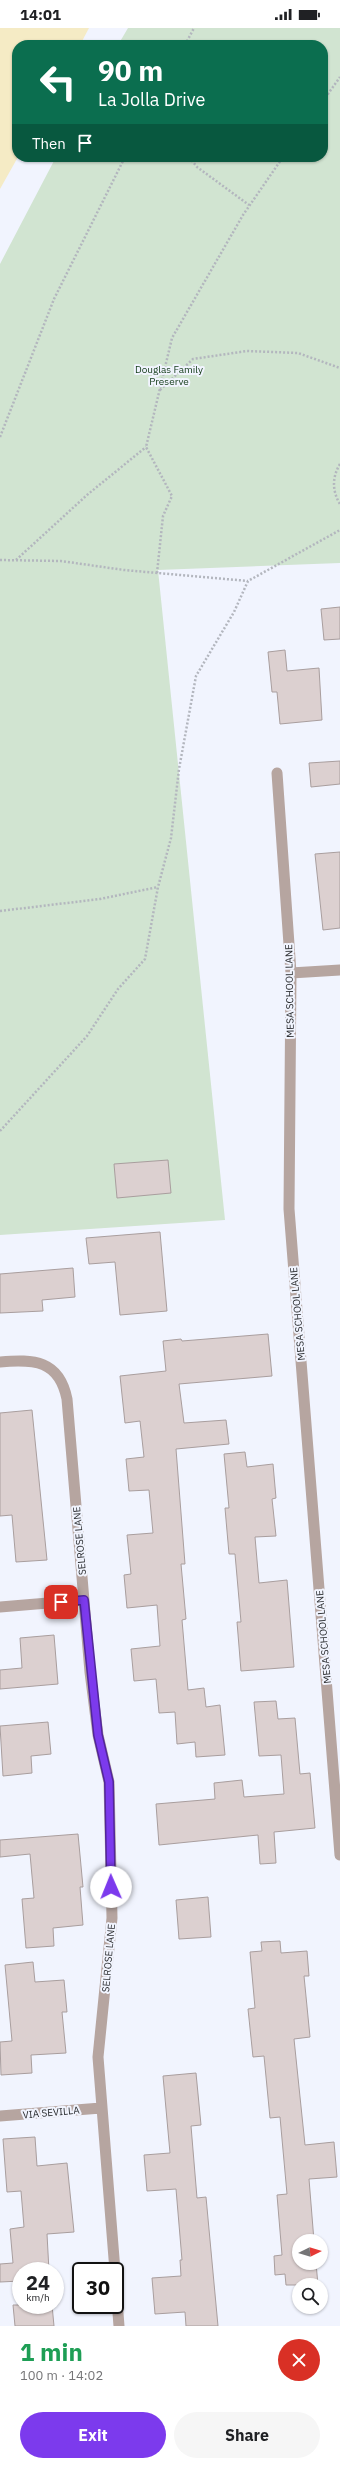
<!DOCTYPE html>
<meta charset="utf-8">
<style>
:root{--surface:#fff;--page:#f6f6f6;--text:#202124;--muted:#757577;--accent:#7c3aed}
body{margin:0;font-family:"IBM Plex Sans",sans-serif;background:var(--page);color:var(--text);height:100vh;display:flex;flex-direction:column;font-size:15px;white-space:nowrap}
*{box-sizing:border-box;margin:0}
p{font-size:13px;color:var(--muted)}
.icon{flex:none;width:22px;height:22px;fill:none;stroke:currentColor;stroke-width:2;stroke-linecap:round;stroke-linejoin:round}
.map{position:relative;height:2298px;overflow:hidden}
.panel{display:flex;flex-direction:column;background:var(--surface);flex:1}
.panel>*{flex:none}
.banner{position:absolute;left:12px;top:12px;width:316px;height:122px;border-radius:16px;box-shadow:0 1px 3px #0004;background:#0b6e4f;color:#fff;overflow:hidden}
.needle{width:26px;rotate:85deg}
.controls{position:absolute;left:292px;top:2206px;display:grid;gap:8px}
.controls a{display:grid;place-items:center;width:36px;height:36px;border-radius:50%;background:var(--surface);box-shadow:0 1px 3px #0004;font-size:20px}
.speed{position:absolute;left:12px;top:2234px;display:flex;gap:8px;font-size:20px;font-weight:700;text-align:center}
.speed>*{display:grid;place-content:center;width:52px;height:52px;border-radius:50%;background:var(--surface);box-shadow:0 1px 3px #0004;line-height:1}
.speed small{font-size:10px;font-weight:400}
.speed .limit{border:2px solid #111;border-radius:6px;background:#fff;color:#111}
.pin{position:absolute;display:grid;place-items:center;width:34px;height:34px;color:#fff;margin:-17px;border-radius:8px;box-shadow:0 2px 6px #0006}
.me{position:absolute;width:44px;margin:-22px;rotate:359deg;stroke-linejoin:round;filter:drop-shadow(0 0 3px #0008)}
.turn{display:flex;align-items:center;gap:14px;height:84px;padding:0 20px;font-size:18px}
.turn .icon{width:52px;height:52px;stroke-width:2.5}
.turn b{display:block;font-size:28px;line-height:34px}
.then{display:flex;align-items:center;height:38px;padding:0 20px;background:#0003;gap:8px;font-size:15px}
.round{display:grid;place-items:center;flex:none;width:42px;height:42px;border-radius:21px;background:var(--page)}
.summary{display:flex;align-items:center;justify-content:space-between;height:68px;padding:0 20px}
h1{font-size:24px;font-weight:800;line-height:30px;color:#1e9e55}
.action{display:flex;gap:8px;margin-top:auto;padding:8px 20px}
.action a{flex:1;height:46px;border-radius:24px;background:var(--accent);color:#fff;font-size:16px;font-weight:800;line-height:46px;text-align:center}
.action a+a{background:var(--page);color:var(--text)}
.status{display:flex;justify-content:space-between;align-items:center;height:28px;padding:0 20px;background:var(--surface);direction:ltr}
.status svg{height:11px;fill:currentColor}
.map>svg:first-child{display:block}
</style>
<div class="status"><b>14:01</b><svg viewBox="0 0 49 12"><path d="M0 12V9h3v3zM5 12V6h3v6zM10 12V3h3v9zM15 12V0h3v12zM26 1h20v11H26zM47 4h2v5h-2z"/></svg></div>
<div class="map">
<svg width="340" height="2298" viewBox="0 0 340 2298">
<rect width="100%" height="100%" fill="#f1f4fe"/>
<path fill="#d1e4d1" d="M128,0H340V535L158,542L225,1192L0,1207V236L56,129H323V17H118Z"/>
<path fill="#f5ebc5" d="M0,0H89L80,17H17L18,129L0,161Z"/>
<path fill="#dcd0d0" stroke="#a99e9e" d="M340,579V611L324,612L321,581Z
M285,622L287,643L319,640L322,692L280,696L277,664H272L268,624Z
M340,733V756L311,759L309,735Z
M340,824V900L323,902L315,826Z
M168,1132L171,1165L117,1170L114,1136Z
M160,1204L167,1283L120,1287L115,1234L89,1236L86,1210Z
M73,1240L75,1269L42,1272L43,1283L0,1285V1246Z
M268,1306L272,1348L179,1356L184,1395L226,1392L229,1416L176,1421L185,1536H181L186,1591L182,1592L188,1662L204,1660L206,1679L220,1677L225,1727L196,1729L195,1714L177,1716L175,1684L159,1685L156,1651L134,1653L131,1621L160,1618L157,1577L127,1580L124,1547L131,1546L127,1507L153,1505L149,1462L129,1463L126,1431L144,1429L140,1393L125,1395L120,1348L166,1343L163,1313L181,1311L182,1313Z
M32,1382L47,1532L16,1534L12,1487L0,1488V1385Z
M245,1424L247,1439L273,1436L276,1470L272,1471L276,1508L255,1509L259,1555L287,1552L294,1639L241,1643L237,1594H241L235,1526H229L225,1480H229L224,1426Z
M54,1607L58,1656L0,1661V1642L22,1640L20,1610Z
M276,1673L278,1691L295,1690L300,1746L310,1745L315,1800L274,1804L276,1835L260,1836L258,1807L159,1817L156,1776L215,1771L214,1755L242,1752L244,1769L284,1766L281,1727L259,1728L254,1674Z
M48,1694L51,1726L31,1728L32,1745L3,1748L0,1698Z
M78,1806L83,1859H80L83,1897L53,1900L54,1918L26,1920L22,1871L34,1870L30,1826L0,1829V1812Z
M208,1869L211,1909L179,1911L176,1872Z
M280,1913L281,1925L307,1923L309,1948H304L310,2009L294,2011L305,2117L334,2114L337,2149L309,2151L314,2213H299V2235H316L318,2257H286L285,2246L275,2247L274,2228L282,2227L277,2167L287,2166L280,2089L270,2090L264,2028L253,2029L248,1981L255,1980L250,1924L262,1923L261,1914Z
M33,1934L35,1954L64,1952L67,1984H62L66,2025L31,2027L32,2045L1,2047L0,2014L12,2013L5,1937Z
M196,2045L201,2097L191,2098L197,2170L206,2169L218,2298H186L185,2284L155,2286L152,2250L181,2248L180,2232H182L176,2161L147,2163L144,2127L170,2125L163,2048Z
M35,2109L37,2138L67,2135L74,2204L47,2206L49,2243H21V2253L0,2254V2236L13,2235L10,2201L24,2199L21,2163L7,2164L3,2111Z
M13,2277H52L54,2298H15Z"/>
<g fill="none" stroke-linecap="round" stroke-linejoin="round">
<path stroke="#b3b6be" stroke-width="2.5" stroke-dasharray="2 2" stroke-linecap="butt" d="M185,17L194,0
M323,73L340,49
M189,129L197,139L249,177
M160,362L193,331L247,323L298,325L340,340
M0,409L54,271L125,129
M340,436C332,449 332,463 340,476
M0,532L61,533L124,542L248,553
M16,532L87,467L146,419
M157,545L163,488L172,468L146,419L172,310L243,187L283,129
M0,883L100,871L158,859
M0,1103L87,1008L118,961L145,931L158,859L171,810L179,741L196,648L234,584L248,553L340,502"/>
<path stroke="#b6a5a0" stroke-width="11" d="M277,745L291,945L289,1181L340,1827
M291,945L340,942
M0,1334C34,1331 59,1332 67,1371L90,1644L98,1707L109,1754L112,1890L98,2029L115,2243
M0,1579L84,1572
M0,2088L101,2080
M115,2246L119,2298"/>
</g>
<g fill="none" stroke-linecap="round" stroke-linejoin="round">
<g stroke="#51269a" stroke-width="10">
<path id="route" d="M61,1574L84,1572L98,1707L109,1754L111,1859"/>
</g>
<use href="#route" stroke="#7c3aed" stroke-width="7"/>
</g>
<g text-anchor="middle" stroke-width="4" stroke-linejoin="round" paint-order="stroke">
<g font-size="10" fill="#103915" stroke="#f1f4fe">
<text x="169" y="345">Douglas Family<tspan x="169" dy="12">Preserve</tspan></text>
</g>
<g font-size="10" fill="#292b2e" stroke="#f1f4fe">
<text transform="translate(289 963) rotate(-91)" y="4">MESA SCHOOL LANE</text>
<text transform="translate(297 1286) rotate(-95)" y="4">MESA SCHOOL LANE</text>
<text transform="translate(79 1513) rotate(-95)" y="4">SELROSE LANE</text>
<text transform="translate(323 1609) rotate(-95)" y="4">MESA SCHOOL LANE</text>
<text transform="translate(108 1930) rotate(-85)" y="4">SELROSE LANE</text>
<text transform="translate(51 2084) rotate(-5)" y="4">VIA SEVILLA</text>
</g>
</g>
</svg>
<div class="controls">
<a><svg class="needle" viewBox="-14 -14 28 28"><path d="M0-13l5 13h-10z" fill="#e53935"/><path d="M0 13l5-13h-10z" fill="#757577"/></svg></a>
<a><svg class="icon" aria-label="search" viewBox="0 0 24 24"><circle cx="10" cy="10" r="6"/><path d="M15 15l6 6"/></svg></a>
</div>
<div class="speed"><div>24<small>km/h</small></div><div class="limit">30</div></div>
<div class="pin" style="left:61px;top:1574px;background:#d93025"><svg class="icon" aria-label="arrive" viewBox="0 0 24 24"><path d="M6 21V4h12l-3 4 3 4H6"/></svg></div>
<svg class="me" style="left:111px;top:1859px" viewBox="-20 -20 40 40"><circle r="19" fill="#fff"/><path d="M0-13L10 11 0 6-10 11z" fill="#7c3aed"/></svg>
<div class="banner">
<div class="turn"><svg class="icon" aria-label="left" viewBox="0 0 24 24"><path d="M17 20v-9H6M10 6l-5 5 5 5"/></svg><div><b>90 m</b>La Jolla Drive</div></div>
<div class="then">Then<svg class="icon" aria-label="arrive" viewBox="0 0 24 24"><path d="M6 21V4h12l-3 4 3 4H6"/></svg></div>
</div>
</div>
<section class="panel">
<div class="summary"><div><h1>1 min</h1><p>100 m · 14:02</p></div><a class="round" style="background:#d93025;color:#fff"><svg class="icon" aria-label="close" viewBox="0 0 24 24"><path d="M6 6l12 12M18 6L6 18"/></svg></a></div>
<div class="action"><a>Exit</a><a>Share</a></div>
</section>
